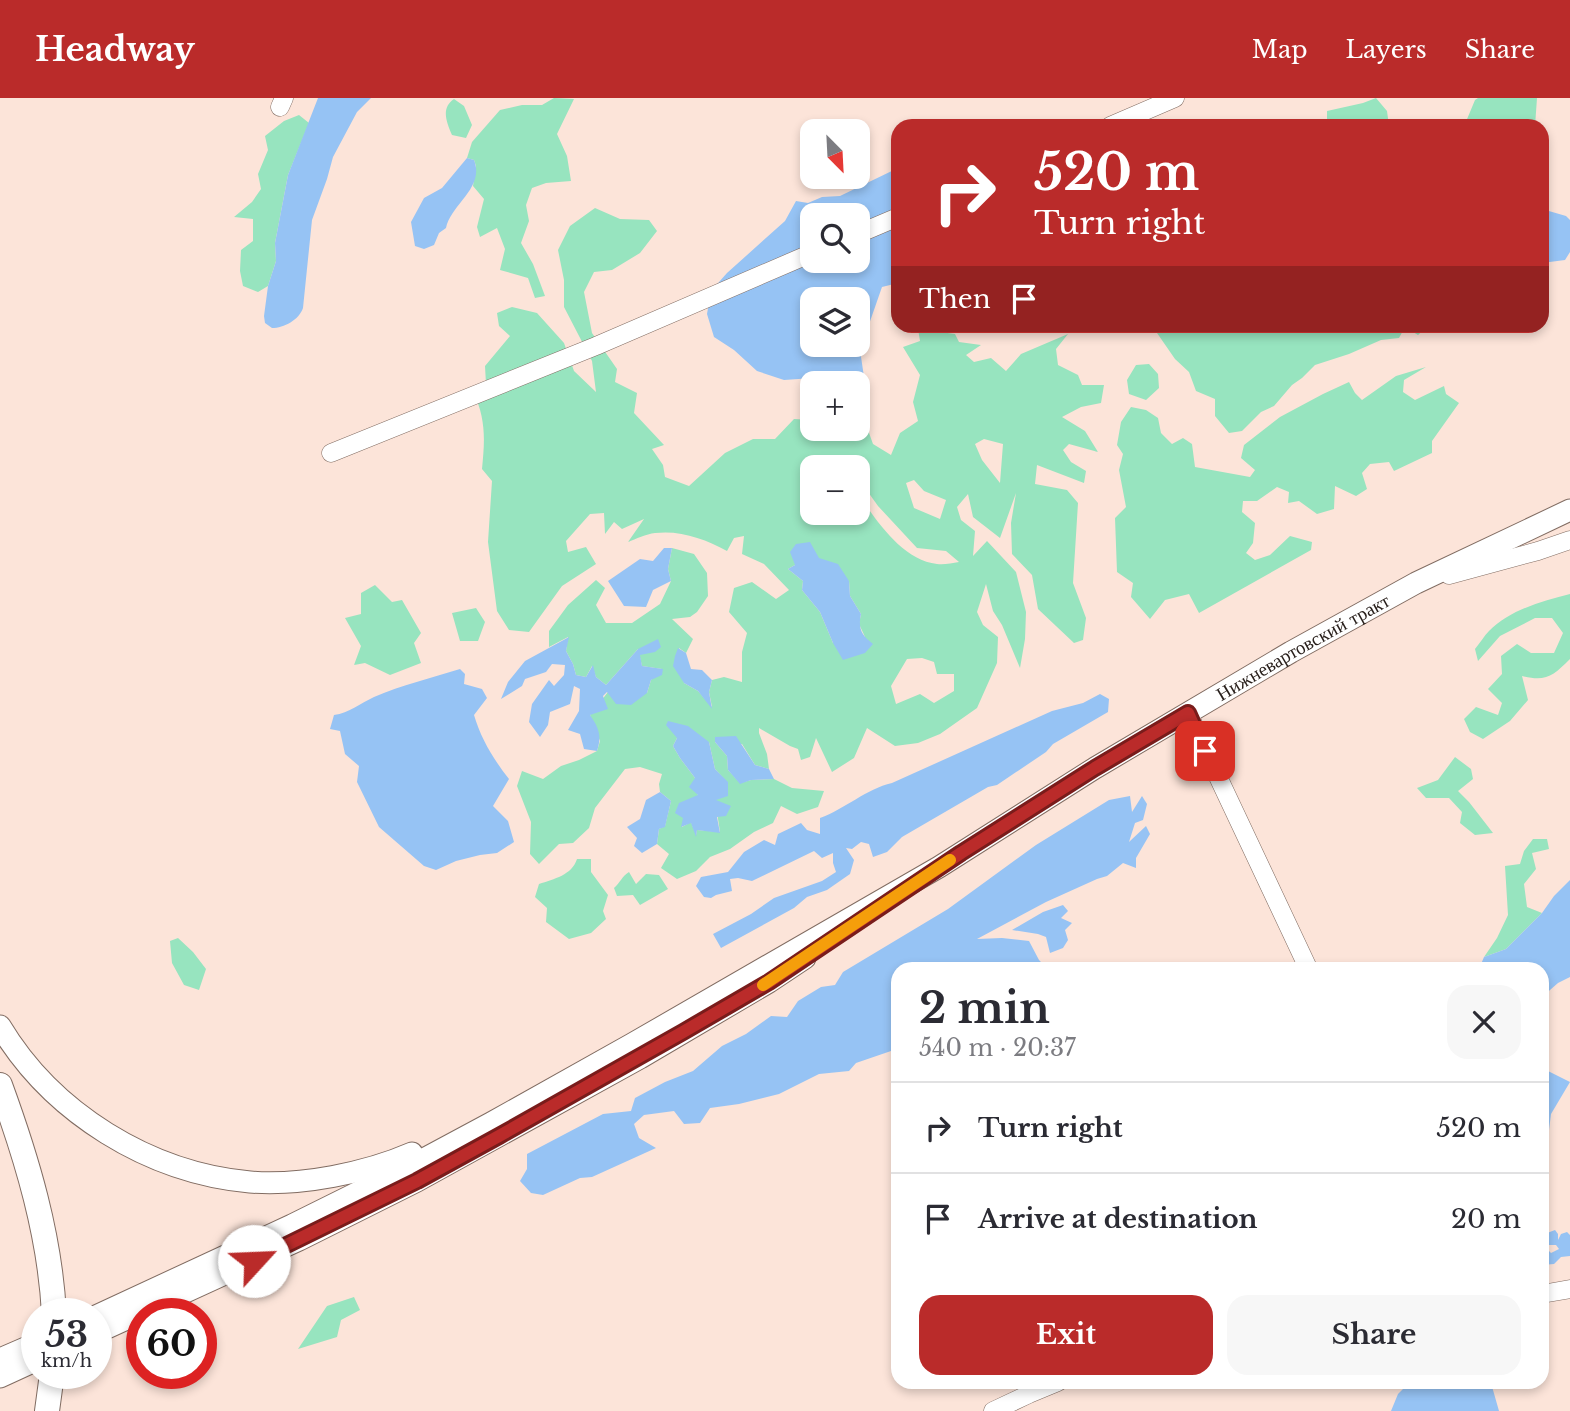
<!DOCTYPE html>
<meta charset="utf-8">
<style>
:root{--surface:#fff;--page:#f7f7f7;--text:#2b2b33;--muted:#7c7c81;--line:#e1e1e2;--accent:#ba2b2a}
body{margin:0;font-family:"Libre Baskerville",serif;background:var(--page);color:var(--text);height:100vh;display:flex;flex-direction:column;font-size:26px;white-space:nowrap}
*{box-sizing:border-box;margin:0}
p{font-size:23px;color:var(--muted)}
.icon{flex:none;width:38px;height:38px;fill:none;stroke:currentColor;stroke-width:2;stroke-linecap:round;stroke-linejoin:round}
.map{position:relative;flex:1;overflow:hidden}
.panel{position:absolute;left:891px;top:864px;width:658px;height:427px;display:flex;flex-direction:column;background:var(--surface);border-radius:21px;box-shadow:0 4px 10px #0003}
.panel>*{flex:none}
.banner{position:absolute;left:891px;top:21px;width:658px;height:214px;border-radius:21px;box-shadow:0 4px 10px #0003;background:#ba2b2a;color:#fff;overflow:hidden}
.needle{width:46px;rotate:156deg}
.buttons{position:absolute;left:800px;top:21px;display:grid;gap:14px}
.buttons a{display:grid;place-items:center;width:70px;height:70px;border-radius:14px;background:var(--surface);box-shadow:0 4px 10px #0003;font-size:35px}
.speed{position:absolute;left:21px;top:1200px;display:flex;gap:14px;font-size:35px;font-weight:700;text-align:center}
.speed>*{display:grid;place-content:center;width:91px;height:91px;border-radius:50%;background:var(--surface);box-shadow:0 4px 10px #0003;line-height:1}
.speed small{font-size:18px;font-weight:400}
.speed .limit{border:10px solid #d22;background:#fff;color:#111}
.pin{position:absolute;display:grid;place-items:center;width:60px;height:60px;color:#fff;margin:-30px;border-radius:14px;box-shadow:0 4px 10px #0006}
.me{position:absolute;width:77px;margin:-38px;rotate:65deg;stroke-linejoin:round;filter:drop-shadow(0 0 5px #0008)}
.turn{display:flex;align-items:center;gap:24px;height:147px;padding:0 28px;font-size:32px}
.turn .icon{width:91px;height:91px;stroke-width:2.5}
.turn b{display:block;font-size:49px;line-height:60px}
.then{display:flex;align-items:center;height:66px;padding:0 28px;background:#0003;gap:14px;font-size:26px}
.round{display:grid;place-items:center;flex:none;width:74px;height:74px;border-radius:21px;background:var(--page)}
.head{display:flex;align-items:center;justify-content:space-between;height:119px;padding:0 28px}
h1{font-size:42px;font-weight:700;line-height:52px}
.action{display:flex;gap:14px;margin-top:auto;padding:14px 28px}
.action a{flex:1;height:80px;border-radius:21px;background:var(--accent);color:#fff;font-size:28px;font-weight:700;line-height:80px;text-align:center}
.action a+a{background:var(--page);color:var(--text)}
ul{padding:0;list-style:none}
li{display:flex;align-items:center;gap:21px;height:91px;padding:0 28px;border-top:2px solid var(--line)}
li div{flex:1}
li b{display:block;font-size:26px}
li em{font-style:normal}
header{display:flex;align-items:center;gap:42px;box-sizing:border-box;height:98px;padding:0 35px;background:var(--accent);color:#fff}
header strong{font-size:33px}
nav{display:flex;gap:38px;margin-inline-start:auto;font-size:24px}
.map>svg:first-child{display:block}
</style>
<header>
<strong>Headway</strong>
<nav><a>Map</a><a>Layers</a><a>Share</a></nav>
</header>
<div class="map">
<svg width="1570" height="1313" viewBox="0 0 1570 1313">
<rect width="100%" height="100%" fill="#fce4d9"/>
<path fill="#97e4bf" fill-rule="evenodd" d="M554,0L574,1L557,36L567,58L571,83L546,85L532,90L526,107L529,123L521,145L533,166L545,198L535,200L528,180L500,172L505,151L497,130L480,139L477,129L484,101L473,88L476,68L474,62L467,60L472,44L500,12L522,7H542Z
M1376,0L1387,13L1389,28H1327V13L1363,5Z
M1478,0H1537L1535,28H1466L1465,26L1475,2Z
M454,1L464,8L472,27L466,40L452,37C446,23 441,10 454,1Z
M299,17L309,25L288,77L275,145L276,163L268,188L258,194L243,188L240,173L241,152L253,143V121L234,119L252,104L261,91L258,76L268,52L265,38L284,23Z
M595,110L620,121L649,122L657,133L640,155L612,172L594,174L584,194L592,235L617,271L615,284L637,295L634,315L664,347L652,351L663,367L665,379L689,388L725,355L753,341H775L794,321L812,322V331H858V317L864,321L873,346L891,357L900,335L918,323L913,304L920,277L903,249L920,243L918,231L955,236L959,244L981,247L966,257L974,264L991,260L1006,273L1021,256L1068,236L1056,251L1058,267L1078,277L1082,287H1104L1101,305L1081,309L1062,319L1085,333L1098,354L1069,346L1063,352L1071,364L1086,373L1084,385L1037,367L1035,386L1067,392L1078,405L1073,485L1086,520L1083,542L1074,545L1038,511L1032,477L1012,456L1011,425L1016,395L1000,440L973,419L968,396L957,409L961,422L975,433L973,458L987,443L1016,474L1026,514L1025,541L1020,570L1002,527L993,513L986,486L977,514L983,527L998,539L997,565L977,610L940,636L918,645L895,648L867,630L854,660L832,674L816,640L810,659L801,662L798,651L790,648L759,630V635L767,656L769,671L755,667L742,646L715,644L727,658L728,672L740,685L751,682L774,681L792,690L824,693L818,709L797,716L781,708L773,725L754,734L730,751L710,759L696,773L677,781L661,770L669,756L657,746L659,731L665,728L671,703L660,694L659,686L662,676L640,669L625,671L595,710L589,730L573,745L559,746L539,766L530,756L531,724L517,688L522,673L543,681L561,668L579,662L597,653L600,643L590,617L608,594L647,595L651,582L662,571L642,568L638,551L606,587L596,579L592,568L586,579L576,577L573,566L566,553L568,539L549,549V533L568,507L596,482L605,490L596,507L606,525H632L660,506L671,483L668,471L672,450L694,456L707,475L708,498L697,514L690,519L672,521L693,541L686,555L679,550L684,585L698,593L712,609L709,594L712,582L724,579L742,584V554L747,535L729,514L734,490L752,484L776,501L789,492L764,466L742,456L744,438L734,440L727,453C705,441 681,432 655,435C646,436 636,441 628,444L644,421L622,431L614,424L605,436L604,415L590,416L566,443L568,454L586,449L596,466L562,488L529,534L509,532L497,513L488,444L492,383L482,371C485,341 486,321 473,293L486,286L485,268L510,238L499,228L497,215L512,209L537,215L564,245L574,273L596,294L592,263L564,209V182L558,152L570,128ZM984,341L1003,346L1000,385L982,362L975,346ZM812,369H858V380L878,408L917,450L946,453L959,464C952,465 944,467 937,466C902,462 876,422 858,396V415H812ZM914,382L924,393L946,402L940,421L914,410L906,385ZM795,467L849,483L850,498L861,516L859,526L865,539L833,545L820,514L802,492L803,483L788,471ZM922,560L934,564L937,576H954V593L934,605L920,596L896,606L891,588L907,561ZM677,640L709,644L715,671L727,684L715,701L720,734L697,732L696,737L691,724L682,729L684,720L698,698L695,680L680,660L673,648Z
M1157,228H1428L1418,237L1405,229L1399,240L1381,242L1349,256L1315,267L1302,280L1292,287L1274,308L1261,314L1242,333L1229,335L1215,318V301L1196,293L1189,274L1175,261L1157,235Z
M1149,266L1158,276L1159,290L1146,302L1129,296L1127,282L1136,267Z
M1426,269L1404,282L1403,294L1415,302L1444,288L1446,296L1459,305L1432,343V355L1394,373L1389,364L1370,366L1362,375L1367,391L1356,398L1335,388L1334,411L1317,416L1299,403L1288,405L1289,394L1277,389L1257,403H1243L1242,414L1255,425L1253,445L1246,455L1255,462L1270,457L1290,438L1312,444L1311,452L1199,515L1189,496L1165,502L1150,521L1131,499L1133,485L1117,474L1115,420L1126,409L1119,372L1123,356L1117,347L1121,324L1131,309L1146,312L1158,320L1161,335L1172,346L1183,340L1192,346L1195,369L1250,379L1255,372L1241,360L1244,347L1280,319L1323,296L1349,284L1355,295L1362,302L1396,278Z
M375,487L392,504L402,502L421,535L414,545L421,565L390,577L365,565L354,567L361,548L345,520L361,516V495Z
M1570,496V561C1553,578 1546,584 1522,578L1528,602L1510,623L1483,641L1470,634L1464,621L1476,609L1498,617L1502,605L1488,591L1502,576L1501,558L1517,546L1531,555H1554L1563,535L1552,520H1535L1500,538L1478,563L1475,551C1480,545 1484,538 1489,533C1510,512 1542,503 1570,496Z
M476,510L485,524L478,543H460L452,515Z
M1455,659L1471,671L1473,681L1458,693L1469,704L1493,735L1475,737L1460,725L1462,714L1449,700H1426L1417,690L1438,682Z
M1533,741H1547L1549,751L1532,755L1536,771L1524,786L1527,809L1542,815L1506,851L1484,859L1497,840L1508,817L1505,768L1520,766L1524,753Z
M577,761H591V774L608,797L603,813L606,821L591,835L569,841L546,824L547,810L535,799L539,786C554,781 572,777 577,761Z
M629,774L636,786L646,776L659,777L668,791L640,807L633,797L617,798L614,790C620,785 622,778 629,774Z
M178,840L193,854L206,871L199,892L184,887L172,865L170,843Z
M354,1199L360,1212L341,1222L337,1239L298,1251L327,1208Z"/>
<path fill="#96c3f4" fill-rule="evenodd" d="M318,0H371L357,14L333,59L327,81L312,122L303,210C299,222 284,230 272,230L265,225L264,218L268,188L276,163L275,145L288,77Z
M467,60L474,62C485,90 451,106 446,130L439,135L434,147L424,151L415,148L411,124L424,100L442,90Z
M898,70V178L894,186L882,189L860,252L864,279V290L858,288V285H850L838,275L824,273L813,280L784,282L757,273L734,252L714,239L707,216L711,193L727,175L785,123L796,103L808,105L822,99L840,98ZM812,117H858V163H812ZM812,201H858V247H812Z
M1542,111L1566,118L1570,122V154L1565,162L1542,165Z
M810,444L819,460L838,466L849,483L850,498L861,516C858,530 861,537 873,546L865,555L843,562L833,545L820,514L802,492L803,483L788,471L795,467L790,454L796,446Z
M664,450H672L668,471L671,483L653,492L646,509L624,508L608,483L640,461L653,463Z
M569,539L566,553L573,566L576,577L586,579L593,567L596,579L606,587L638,551L658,541L661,549L655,554L640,557L642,568L663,571L662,577L651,582L647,595L631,607L616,606L607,594L603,598L608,611L590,617C599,630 602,638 597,653L584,651L580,636L568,632L579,613L580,591L574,588L570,606L550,614L548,627L540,639L529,624L532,606L549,582L554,588L564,577L565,567L552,566L546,574L525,581L522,588L501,601L508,584L525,563Z
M678,550L686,555L691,571L702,572L712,582L709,594L712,611L698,593L684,585L673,568L675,558Z
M460,571L465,576L464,586L482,591L487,600L474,617C481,641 494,662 509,681L493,708L508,723L514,744L497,755L480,757L456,763L436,772L424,768L379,729L357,684L359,668L345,656L340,633L330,631L334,617C349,615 361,605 374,599C402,587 431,580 460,571Z
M1100,596L1109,601L1108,614L1053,646L1046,654L997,687L988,689L902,739L887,754L873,759L869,746L861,744L852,751L846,750L854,762L850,776L827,792L807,799L794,810L721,850L713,836L751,816L774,800L822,783L836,774L833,765V755L822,760L814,753L752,783L738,780L730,781L732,793L716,797L711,800L704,799L696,788L701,779L728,774L744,754L764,742L775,747L778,736L801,725L807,732L820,736V720C845,711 866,691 892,685L1052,613L1083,605Z
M668,623L688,628L709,644L715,671L728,684V698L716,702L731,708L726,718L717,719L720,735L697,732L696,739L691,725L681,729L683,720L675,715L679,705L698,697L689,689L695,680L680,660L673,648L677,640L666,627Z
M736,638L755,667L769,671L774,681L751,682L740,686L728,672L727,658L715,644V639Z
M660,694L671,703L665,729L659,731L657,746L642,755L634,748L637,740L627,729L640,721L646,702Z
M1130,698L1132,714L1142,698L1147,706L1143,722L1135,725L1129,744L1146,728L1150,736L1136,760V770L1123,765L1107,778L1097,781L1046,804L977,841L1002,840L1029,843L1039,862L1048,871L898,872V957L891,953L856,965L849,973L819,976L779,996L739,1006L710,1010L700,1025L684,1026L674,1013L644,1017L634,1026L639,1040L656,1050L592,1079L580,1080L543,1097L531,1095L520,1083L527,1071V1056L603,1016L631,1013L635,1000L665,984L693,973L722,948L746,936L771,918L787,919L798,903L821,889L835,887L843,874L948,811L1036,747L1109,702Z
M1570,782V879L1558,885L1542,899V872L1479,871L1484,859L1506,851L1542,815L1554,798Z
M1063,807L1068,813L1061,820L1072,825L1065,832L1068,842L1063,850L1050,855L1046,839L1038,836L1012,832L1043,814Z
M1542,970L1570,984L1551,1016L1546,1056L1542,1070Z
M1555,1132L1558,1136V1142L1561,1136L1567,1134L1570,1137V1158L1561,1159L1554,1166L1542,1167V1151H1547L1551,1155L1559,1151L1556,1147H1542V1137Z
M1405,1285H1491L1499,1313H1391L1398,1296L1406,1288Z"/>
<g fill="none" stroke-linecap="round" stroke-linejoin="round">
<g stroke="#816c62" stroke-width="19">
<path id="minor" d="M280,9L284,0
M1110,28L1175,0
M858,136L898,119
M331,355L596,248L812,155
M1449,477L1538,453L1570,442
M1188,615L1309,872
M1542,1196L1570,1191
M993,1313L1029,1296L1058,1284"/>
</g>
<g stroke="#816c62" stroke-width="23">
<g id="major">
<path d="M0,928C52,1015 149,1075 250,1084C301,1088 366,1075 412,1055"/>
<path id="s1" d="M96,1218L292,1127L409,1069L491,1025L632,946L939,769L1095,670L1291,554L1416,485L1570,412"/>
<path d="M96,1235L299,1142L417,1083L640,960L769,884L805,860"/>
<path d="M0,1261L37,1245"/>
<path d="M0,1279L37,1262"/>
</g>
</g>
<g stroke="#816c62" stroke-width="26">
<path id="highway" d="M0,987C27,1061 50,1137 54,1216
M47,1313L52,1276"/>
</g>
<use href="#minor" stroke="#fff" stroke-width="18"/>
<use href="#major" stroke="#fff" stroke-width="21"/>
<use href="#highway" stroke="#fff" stroke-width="24"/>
</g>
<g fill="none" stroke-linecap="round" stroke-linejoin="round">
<g stroke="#791c1b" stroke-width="18">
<path id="route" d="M254,1163L417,1083L499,1038L683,934L769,884L961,755L1095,670L1188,615L1205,653"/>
</g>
<use href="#route" stroke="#ba2b2a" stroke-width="12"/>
<path stroke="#f59e0b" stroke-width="12" d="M763,887L950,762"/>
</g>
<g text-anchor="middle" stroke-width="5" stroke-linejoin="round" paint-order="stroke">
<g font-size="19" fill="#29201c" stroke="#fff">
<text dy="7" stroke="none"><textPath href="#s1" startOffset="1381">Нижневартовский тракт</textPath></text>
</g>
</g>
</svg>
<div class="buttons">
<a><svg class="needle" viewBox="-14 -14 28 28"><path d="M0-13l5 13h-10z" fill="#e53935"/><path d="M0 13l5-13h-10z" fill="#7c7c81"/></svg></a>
<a><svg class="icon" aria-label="search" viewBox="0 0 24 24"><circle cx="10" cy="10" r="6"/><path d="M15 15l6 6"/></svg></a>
<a><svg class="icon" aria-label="layers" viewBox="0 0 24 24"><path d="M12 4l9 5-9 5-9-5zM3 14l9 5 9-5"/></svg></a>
<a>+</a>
<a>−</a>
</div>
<div class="speed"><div>53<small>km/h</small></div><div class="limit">60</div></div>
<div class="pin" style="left:1205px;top:653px;background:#d93025"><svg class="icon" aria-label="arrive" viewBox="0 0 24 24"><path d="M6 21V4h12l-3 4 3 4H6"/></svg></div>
<svg class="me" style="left:254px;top:1163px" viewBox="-20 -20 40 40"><circle r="19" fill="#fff"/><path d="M0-13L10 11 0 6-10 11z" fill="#ba2b2a"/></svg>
<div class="banner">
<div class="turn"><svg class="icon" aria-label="right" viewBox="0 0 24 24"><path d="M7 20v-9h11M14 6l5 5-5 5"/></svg><div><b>520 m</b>Turn right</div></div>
<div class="then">Then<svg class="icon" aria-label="arrive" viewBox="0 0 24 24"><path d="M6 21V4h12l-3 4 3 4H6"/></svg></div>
</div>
<section class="panel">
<div class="head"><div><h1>2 min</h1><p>540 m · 20:37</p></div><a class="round"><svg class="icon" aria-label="close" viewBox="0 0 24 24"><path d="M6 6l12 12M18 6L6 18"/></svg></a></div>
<ul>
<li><svg class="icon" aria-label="right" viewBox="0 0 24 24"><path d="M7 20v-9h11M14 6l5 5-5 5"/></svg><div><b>Turn right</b></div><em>520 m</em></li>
<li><svg class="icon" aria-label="arrive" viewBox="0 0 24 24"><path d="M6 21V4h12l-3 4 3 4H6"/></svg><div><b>Arrive at destination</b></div><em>20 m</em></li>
</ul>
<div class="action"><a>Exit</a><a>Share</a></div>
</section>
</div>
